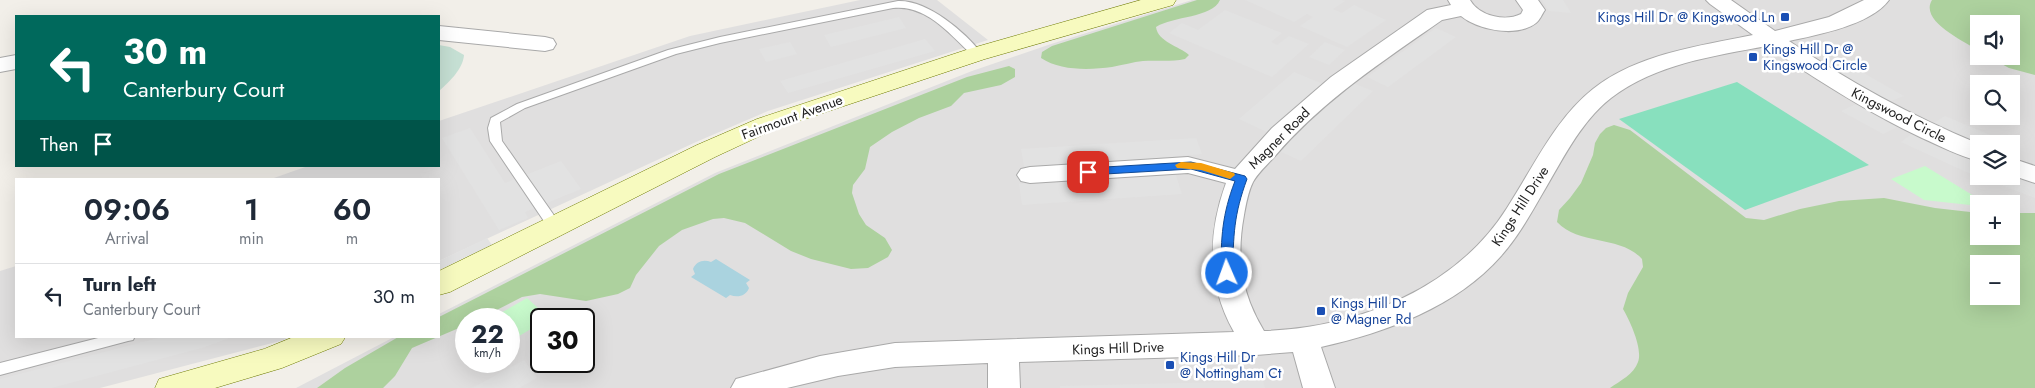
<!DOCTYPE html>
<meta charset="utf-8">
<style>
:root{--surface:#fff;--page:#f2f2f3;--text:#1f2937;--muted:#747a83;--line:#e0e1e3}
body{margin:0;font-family:Jost,sans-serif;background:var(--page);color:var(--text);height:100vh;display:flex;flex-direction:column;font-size:19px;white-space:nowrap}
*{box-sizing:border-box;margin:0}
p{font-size:16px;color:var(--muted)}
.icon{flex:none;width:28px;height:28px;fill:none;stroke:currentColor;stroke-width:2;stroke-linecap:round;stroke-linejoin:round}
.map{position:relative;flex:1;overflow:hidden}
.sheet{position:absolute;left:15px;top:178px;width:425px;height:160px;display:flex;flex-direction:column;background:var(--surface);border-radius:0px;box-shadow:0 5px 20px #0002}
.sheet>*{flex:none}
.hud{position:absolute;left:15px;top:15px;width:425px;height:152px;border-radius:0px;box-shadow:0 5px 20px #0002;background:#00695c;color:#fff;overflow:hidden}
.fabs{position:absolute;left:1970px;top:15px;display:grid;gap:10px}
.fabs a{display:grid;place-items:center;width:50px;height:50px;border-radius:0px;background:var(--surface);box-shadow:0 5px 20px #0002;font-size:25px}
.speed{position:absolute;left:455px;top:308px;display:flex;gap:10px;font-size:25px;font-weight:700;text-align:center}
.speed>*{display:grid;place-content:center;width:65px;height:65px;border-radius:50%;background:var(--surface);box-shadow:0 5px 20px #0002;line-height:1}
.speed small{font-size:12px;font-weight:400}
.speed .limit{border:2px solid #111;border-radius:8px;background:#fff;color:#111}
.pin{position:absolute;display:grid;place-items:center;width:42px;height:42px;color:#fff;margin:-21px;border-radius:10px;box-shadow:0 2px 8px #0006}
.me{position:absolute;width:55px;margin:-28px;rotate:358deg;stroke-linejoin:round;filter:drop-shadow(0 0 4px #0008)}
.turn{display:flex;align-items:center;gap:18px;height:105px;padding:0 25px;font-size:22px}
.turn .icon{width:65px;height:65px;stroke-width:2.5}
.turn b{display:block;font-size:35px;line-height:42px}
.then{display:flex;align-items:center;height:48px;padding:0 25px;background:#0003;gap:10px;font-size:19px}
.eta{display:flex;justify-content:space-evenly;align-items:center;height:85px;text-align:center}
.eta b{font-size:30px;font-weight:600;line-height:35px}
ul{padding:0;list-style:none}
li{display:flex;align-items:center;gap:15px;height:65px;padding:0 25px;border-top:1px solid var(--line)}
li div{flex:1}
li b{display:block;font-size:19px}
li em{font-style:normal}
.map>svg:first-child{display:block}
</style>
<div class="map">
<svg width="2035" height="388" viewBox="0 0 2035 388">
<rect width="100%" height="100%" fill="#f2efe9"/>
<path fill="#e0dfdf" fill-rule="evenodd" d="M860,0H937L988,40L768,111L696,142L439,261V179H271L308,166H439V121L690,36Z
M1192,0H2035V388H296L396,336H439V314L715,173L972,71L1051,44ZM1979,24H2011V56H1979ZM1979,84H2011V116H1979ZM1979,144H2011V176H1979ZM1979,204H2011V236H1979ZM1979,264H2011V296H1979ZM466,319H509V361H466ZM541,319H584V361H541Z
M16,266V336H289L284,340L100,388H0V271Z"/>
<path fill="#add19e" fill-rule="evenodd" d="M1197,0H1220C1212,18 1173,16 1156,27C1158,42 1179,46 1189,55L1185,59C1171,62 1157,60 1143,61C1133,62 1123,65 1112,67C1090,70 1060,71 1041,58L1042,52L1052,46Z
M1932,0H2035V75L2009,68L1987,56H2011V24H1979V51C1964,41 1919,21 1932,0Z
M1009,66L1015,69V77L1001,85L964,93L951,106L919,118L892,132L870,147L865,169L853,185L852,193L859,214L866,225L885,238L892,250L888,257L868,268L851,269L811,259L791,251L745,223L724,218L713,219L682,230L659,246L636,275L630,288L618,294L586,301L540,294L522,297L479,319H466V325L412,348L395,376L383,388H317L345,368L400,336H439V317L719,174L967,77Z
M1614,125L1630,130L1746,218L1764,220L1800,209L1839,201L1884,198L1935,208L1979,213V236H2011V213H2035V388H1610C1620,381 1634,374 1638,362C1643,349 1630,321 1623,309L1628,293L1643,267L1642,259C1620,235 1580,246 1557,222L1559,210L1570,198L1581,183L1593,155L1595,143L1600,134L1606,128ZM1979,264H2011V296H1979Z"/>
<path fill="#c6e0d4" d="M439,45L450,47L464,55C463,69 449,82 439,91Z"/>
<path fill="#c8facc" d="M1925,166L1987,204H1979V206L1924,200L1891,179Z
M527,298L549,318L541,319V323L509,342V319H490Z"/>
<path fill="#88e0be" d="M1737,82L1869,165L1745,210L1619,119Z"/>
<path fill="#e2e2e2" d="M1245,0H1342L1345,1L1333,9L1342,13L1354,5L1386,20L1347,47L1300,26L1313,17L1307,14L1294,22Z
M1542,0H1563L1571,13L1549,11Z
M1225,10L1282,33L1271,42L1277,45L1289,36L1309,44L1272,77L1169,33L1182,23L1198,30Z
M899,17L906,28L831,47L824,35Z
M1436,28L1456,37L1388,87L1367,77Z
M925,39L935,51L788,93L780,81Z
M790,42L797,54L766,62L759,49Z
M1325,42L1345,50L1329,65L1309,57Z
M1848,64L1881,83L1904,96L1889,102L1830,68Z
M1294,72L1342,92L1353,83L1373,91L1301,161L1277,150L1286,141L1239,119Z
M1856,104L1897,127L1883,134L1841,111Z
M1945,116L2006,142L1979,144L1932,124Z
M470,128L505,183L561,161L581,189L525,212L528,218L499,230L442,138Z
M1914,132L1979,161V176H2011V174L2035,183V198L1964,171L1901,142Z
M1196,138L1202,154L1170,157L1182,194L1022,205L1019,184L1027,183L1021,149Z
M487,238L492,245L439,270V261Z
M166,336H235L202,348L52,388H0V379Z
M524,360L537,378L519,388H472Z
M1263,381L1265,388H1060V386Z"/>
<path fill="#aad3df" d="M716,259L750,280L746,283L749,288C746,296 738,298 730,295L726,298L691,277L695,274L693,269C696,261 704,259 711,262Z"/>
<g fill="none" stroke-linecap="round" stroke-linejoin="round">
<g stroke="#a9a9a9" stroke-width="2">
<path id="lane" d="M898,1C928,0 965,32 982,54L981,56H973C951,35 926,4 893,8L720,43L676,54L525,108L500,122L502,141L560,224L561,227L560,230H550L490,141L488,128L491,118L517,104L668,50L720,37Z
M106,336H135L133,340L128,341L0,375V363Z"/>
</g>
<g stroke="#a9a9a9" stroke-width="2">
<path id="street" d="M1448,0H1470C1479,16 1505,22 1521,14L1523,10L1516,0H1538L1545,10C1542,14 1540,20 1536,23C1517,38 1478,30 1461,16L1442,20C1383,61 1322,101 1275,156C1268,164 1258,173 1253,182C1248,192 1246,204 1244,215C1236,258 1241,293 1264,331C1357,328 1456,289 1507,208C1533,168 1555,119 1593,89C1637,54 1699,46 1753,35L1710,4L1706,0H1731L1775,31L1829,17L1864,0H1889C1871,25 1817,35 1789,41C1849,82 1912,116 1979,144V161C1959,156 1940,146 1922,138C1867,112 1817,80 1767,46C1714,56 1655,64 1611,98C1579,123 1561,163 1541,196C1529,217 1517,238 1501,256C1456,307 1387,332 1321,347L1335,388H1303L1293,352L1256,355L1019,362L1020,388H988V363L895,367L838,376L787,388H731L736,379L820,356L895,343L1234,332C1207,284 1207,235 1226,183L1188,173L1030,183L1021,181L1017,175L1021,169L1030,167L1188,157L1235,169L1272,128L1331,77L1427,10L1451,5Z
M439,26L545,37L553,39L556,44L553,49L545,51L439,40Z
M16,55V69L0,72V58Z
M2011,158L2035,166V183L2011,175Z"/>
</g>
<g stroke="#707d05" stroke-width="1">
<path id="secondary" d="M1141,0H1176L1173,5L985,59L775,129L715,157L450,292L439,295V271L697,145L757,119L969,49Z
M296,336H346L341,344L282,368L215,388H155L159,379L264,349Z"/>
</g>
<use href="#lane" fill="#fff" fill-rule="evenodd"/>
<use href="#street" fill="#fff" fill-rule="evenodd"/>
<use href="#secondary" fill="#f7fabf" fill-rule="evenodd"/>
</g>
<path fill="#1a73e8" stroke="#114b97" d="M1191,162L1245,176L1247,179C1234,214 1233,236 1233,273L1231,276H1223L1221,273C1221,237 1222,215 1235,181L1191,169L1088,175L1083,172L1088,168Z"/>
<path fill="#f59e0b" d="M1181,162L1201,163L1234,173L1235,175L1230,179L1201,170L1177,168L1175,165Z"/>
<g fill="#1a4fb4" stroke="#fff" stroke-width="2">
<rect x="1780" y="12" width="10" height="10" rx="2.5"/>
<rect x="1748" y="52" width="10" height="10" rx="2.5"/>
<rect x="1316" y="306" width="10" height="10" rx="2.5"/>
<rect x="1165" y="360" width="10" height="10" rx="2.5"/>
</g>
<g text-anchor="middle" stroke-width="5" stroke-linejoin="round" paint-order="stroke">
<g font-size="14" fill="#164399" stroke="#fff" text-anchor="start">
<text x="1775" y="22" text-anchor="end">Kings Hill Dr @ Kingswood Ln</text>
<text x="1763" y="54">Kings Hill Dr @<tspan x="1763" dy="16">Kingswood Circle</tspan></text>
<text x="1331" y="308">Kings Hill Dr<tspan x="1331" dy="16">@ Magner Rd</tspan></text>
<text x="1180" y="362">Kings Hill Dr<tspan x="1180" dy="16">@ Nottingham Ct</tspan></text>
</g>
<g font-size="14" fill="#222" stroke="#fff">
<text transform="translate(1899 115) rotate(27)" y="5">Kingswood Circle</text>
<text transform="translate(792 117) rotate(-20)" y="5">Fairmount Avenue</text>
<text transform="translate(1279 138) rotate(-45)" y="5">Magner Road</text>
<text transform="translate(1520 206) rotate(-57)" y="5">Kings Hill Drive</text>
<text transform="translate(1118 348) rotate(-2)" y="5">Kings Hill Drive</text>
</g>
</g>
</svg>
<div class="fabs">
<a><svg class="icon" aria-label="sound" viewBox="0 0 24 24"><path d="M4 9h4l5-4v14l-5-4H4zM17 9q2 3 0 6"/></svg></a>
<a><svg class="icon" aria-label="search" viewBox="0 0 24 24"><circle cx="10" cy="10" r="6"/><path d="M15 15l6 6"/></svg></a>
<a><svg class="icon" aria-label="layers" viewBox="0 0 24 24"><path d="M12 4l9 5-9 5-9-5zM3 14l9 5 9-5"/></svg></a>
<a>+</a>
<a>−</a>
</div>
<div class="speed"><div>22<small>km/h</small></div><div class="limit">30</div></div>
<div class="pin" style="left:1088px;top:172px;background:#d93025"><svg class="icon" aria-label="arrive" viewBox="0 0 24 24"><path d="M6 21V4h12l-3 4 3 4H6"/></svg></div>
<svg class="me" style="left:1227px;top:273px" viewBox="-20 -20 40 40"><circle r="17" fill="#1a73e8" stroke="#fff" stroke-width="3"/><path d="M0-11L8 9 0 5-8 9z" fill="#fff"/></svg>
<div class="hud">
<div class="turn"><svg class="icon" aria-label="left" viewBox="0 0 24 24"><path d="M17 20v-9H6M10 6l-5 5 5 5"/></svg><div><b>30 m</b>Canterbury Court</div></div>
<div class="then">Then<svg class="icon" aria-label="arrive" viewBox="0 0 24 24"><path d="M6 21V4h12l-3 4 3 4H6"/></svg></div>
</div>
<section class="sheet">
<div class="eta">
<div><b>09:06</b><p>Arrival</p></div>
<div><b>1</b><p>min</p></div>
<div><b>60</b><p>m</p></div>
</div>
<ul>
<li><svg class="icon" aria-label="left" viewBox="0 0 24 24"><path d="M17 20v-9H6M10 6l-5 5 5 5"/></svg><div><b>Turn left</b><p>Canterbury Court</p></div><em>30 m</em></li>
</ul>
</section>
</div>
